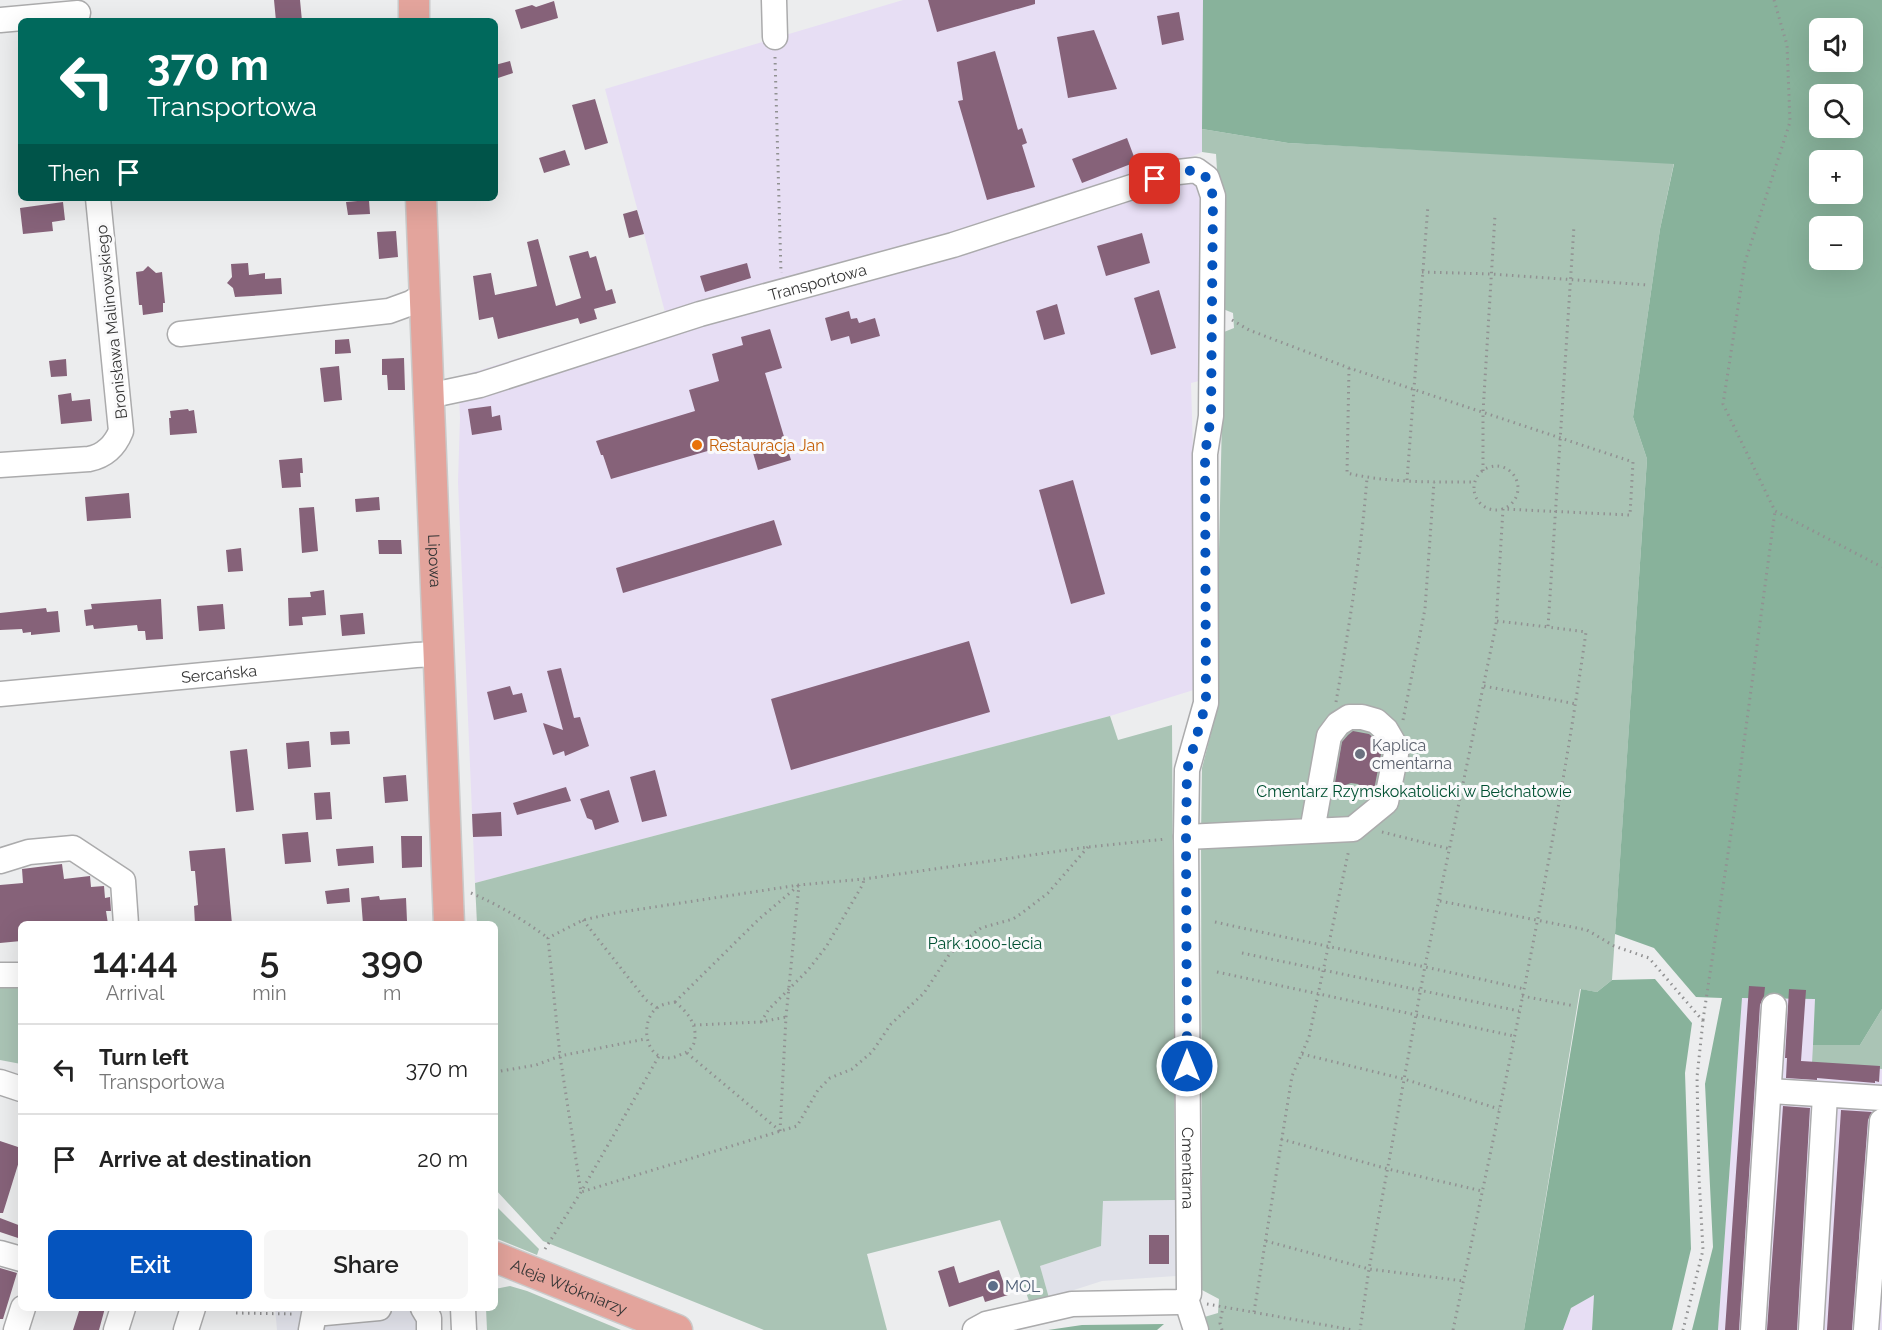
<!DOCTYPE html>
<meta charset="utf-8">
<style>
:root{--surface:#fff;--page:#f6f6f6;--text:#222;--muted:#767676;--line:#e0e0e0;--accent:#0554be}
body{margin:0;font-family:Raleway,sans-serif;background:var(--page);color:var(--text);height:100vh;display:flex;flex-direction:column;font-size:22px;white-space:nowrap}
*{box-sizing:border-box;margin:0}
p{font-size:20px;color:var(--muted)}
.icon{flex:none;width:33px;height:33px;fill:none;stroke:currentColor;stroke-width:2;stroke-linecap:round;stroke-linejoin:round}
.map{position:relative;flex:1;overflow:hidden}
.side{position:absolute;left:18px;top:921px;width:480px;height:390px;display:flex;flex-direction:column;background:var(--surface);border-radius:9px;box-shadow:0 6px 24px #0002}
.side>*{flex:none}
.top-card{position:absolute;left:18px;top:18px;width:480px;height:183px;border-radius:9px;box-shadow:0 6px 24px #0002;background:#00695c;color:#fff;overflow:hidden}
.fabs{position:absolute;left:1809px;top:18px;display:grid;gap:12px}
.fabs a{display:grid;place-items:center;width:54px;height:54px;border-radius:9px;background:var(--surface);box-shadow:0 6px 24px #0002;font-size:30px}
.pin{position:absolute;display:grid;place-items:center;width:51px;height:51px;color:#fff;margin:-26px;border-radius:12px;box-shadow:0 3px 9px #0006}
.me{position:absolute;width:66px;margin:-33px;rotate:0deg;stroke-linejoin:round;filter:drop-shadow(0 0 4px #0008)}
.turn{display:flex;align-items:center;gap:21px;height:126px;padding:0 30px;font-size:27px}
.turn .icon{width:78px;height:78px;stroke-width:2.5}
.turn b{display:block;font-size:42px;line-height:51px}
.then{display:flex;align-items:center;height:57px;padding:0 30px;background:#0003;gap:12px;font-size:22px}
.eta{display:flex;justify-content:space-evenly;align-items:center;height:102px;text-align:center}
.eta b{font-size:36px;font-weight:600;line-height:42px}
.button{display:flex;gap:12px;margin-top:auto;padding:12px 30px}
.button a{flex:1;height:69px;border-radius:9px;background:var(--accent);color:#fff;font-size:24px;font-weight:600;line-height:69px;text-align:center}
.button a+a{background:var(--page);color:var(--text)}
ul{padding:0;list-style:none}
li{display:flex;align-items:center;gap:18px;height:90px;padding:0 30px;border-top:2px solid var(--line)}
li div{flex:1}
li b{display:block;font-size:22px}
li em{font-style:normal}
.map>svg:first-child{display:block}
</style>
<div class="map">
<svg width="1882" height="1330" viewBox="0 0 1882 1330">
<rect width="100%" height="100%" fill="#ecedee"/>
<path fill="#e0e1e9" d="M1175,1200L1176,1276L1102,1281L1049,1298L1040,1266L1101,1246L1102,1201Z
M275,1308H435L436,1330H277Z"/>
<path fill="#e7def4" d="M903,0H1203L1202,152L1188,158L1196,183L1202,189L1203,380L1191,383L1200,688L1110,716L475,883L458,482L460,418L458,377L665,312L605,89Z
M1742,998L1815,999L1813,1063L1882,1069V1330H1718Z
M1594,1295L1592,1330H1563L1571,1308Z"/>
<path fill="#aac4b5" d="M1202,129L1288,143L1674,163L1660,229L1633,417L1647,459L1612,980L1597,992L1580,989L1524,1330H1207L1201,1318L1218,1313L1219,1299L1202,1290L1201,836L1202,768L1219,702L1218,592L1224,332L1234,328L1233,313L1218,307V186L1216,154L1202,152Z
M1110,716L1118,740L1172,725L1175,1200L1103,1201L1101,1246L1040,1266L1049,1298L1029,1301L1000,1220L867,1254L887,1330H764L543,1241L495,1189V924H477L475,883Z
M0,984H21V1064L0,1060Z
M1882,1009V1069L1812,1063L1813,1045H1860Z
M495,1205L539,1249L537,1255L495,1238Z
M510,1286L527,1291L621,1330H487L486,1308H495V1289Z
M239,1308H304L305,1310L245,1311Z"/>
<path fill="#88b29b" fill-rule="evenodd" d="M1203,0H1882V1009L1860,1045H1813L1815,999L1742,998L1718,1330H1692L1713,1247L1705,1084L1722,998L1696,997L1654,948L1615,934L1647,459L1633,417L1660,229L1674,164L1288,143L1202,129ZM1820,28H1852V62H1820ZM1820,94H1852V128H1820ZM1820,160H1852V194H1820ZM1820,226H1852V260H1820Z
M1655,979L1692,1023L1685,1073L1691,1249L1672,1330H1592L1594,1295L1571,1308L1563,1330H1524L1581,989L1597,992L1612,980Z
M1164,1324L1157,1330H1048L1082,1325Z"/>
<path fill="#866279" d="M274,0H300L302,21H276Z
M928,0H1035V4L937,32Z
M554,1L558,18L521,29L515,10L532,5L536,7Z
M1179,12L1184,40L1162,45L1157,16Z
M1094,30L1117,89L1068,98L1057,37Z
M995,51L1018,130L1022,128L1027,143L1022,145L1035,187L987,200L958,101L963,100L957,62Z
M510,61L513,73L495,79V65Z
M595,99L608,143L585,150L572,105Z
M1127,138L1136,162L1082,183L1072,159Z
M565,150L570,165L544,173L539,158Z
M369,200L370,214L348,215L346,202Z
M63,202L65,220L52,222L53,231L23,234L20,208Z
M637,210L644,234L629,238L623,214Z
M396,231L398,257L379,259L377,232Z
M1142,233L1150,263L1106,276L1097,246Z
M538,239L556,306L581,298L569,256L588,251L590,258L596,256L606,291L612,289L616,303L594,309L597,319L580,324L578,318L498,339L493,317L479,320L473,276L491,273L495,295L537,286L527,242Z
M248,263L249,275L265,273V279L281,278L282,294L235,297L233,288L227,283L232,277L231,264Z
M747,263L751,278L705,292L700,276Z
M148,266L156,273L162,272L165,303H163V312L143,315L142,305H139L136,272L143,271Z
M1159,290L1176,348L1151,355L1134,298Z
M1057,304L1065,334L1044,340L1036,311Z
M849,311L851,319L857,318L859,323L875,318L880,336L851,344L849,336L831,341L825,318Z
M770,329L782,368L765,373L791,460L758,470L749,439L611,479L603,455H601L596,441L695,411L689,390L719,381L712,354L743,345L741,337Z
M349,339L351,353L335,354V340Z
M404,358L405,390H388L387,375H382V359Z
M66,359L67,376L51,377L49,361Z
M339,366L342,400L324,402L320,368Z
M71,393L72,401L90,399L92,421L61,424L58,395Z
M491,406L492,417L500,415L502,430L472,435L468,409Z
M188,409L189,411L194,410L197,433L170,435L169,418H171L170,411Z
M302,458L303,473H300L301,487L282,488L279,460Z
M1073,480L1105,594L1071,604L1039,490Z
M129,493L131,518L87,521L85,497Z
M379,497L380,510L356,512L355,499Z
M314,507L318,551L302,553L299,508Z
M774,520L782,545L623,593L616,568Z
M378,540H401L402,554H379Z
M241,548L243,571L228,572L226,550Z
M324,590L326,615L302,617L303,625L289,626L288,598L311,597L310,592Z
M161,599L163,639L146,640L145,631H138L137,625L94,629L93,625L86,626L84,610L92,609L91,604Z
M223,604L225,629L199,631L197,606Z
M46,608L47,612L58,611L60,632L31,635V632L23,633L22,629L0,630V613Z
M363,613L365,634L342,636L340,615Z
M969,641L990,712L791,770L771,699Z
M561,668L574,718L580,717L589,746L565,756L564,751L553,755L543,723L563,730L547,671Z
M510,686L513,695L522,693L527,712L494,720L487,692Z
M349,731L350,744L331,745L330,732Z
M1353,731L1369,734L1375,739L1381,754L1374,790L1367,792L1358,784L1351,783L1340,787L1335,783L1342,742L1348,735Z
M309,741L311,767L288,769L286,743Z
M247,749L254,810L236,812L230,751Z
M655,770L667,816L642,822L630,777Z
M406,775L408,801L385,803L383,777Z
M566,787L571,801L517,815L513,803Z
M609,790L619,822L595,830L592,820L587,818L580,799Z
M330,792L332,819L316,820L314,793Z
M501,812L502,836L473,837L472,814Z
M308,832L311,862L285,864L282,834Z
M401,836H422V867L402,868Z
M373,846L374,863L338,866L336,849Z
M225,848L232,924H195L194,906L198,905L195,871H191L189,851Z
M62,864L64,879L90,876L91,887L104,886L105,898L110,897L111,911H106L108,924H21V941L0,943V885L23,883L22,869Z
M349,888L350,902L327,904L325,891Z
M379,896L380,900L406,898L407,921L363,924L361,898Z
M1749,986L1765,987L1764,996L1760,1005L1739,1330H1725Z
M1789,989L1806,990L1801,1061L1880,1066L1879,1082L1875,1081V1083L1817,1078V1080L1786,1078L1787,1058H1785Z
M1783,1106L1810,1108L1797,1330H1767Z
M1841,1110L1872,1112L1868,1120L1852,1330H1827Z
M0,1141L21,1148V1155L3,1213H0Z
M0,1218L21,1226V1239L0,1232Z
M1149,1235H1169V1264H1149Z
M954,1266L959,1283L999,1270L1008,1295L985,1302L983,1296L949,1307L938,1271Z
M0,1268L17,1273L3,1319H0Z
M80,1308H105L99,1330H73Z"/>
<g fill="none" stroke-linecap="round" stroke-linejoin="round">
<g stroke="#ababac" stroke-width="27">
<g id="minor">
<path d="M774,0L775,37"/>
<path d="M0,20L78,13"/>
<path d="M180,334L389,311L411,303L424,295"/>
<path id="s1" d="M428,396L480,385L700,314L953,245L1178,172L1196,170L1207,178L1213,196L1211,416L1205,454L1206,703L1187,770L1186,837L1189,1294L1185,1300L1179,1302L1072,1304L986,1324L975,1330"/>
<path d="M0,465L89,459C104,456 115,446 121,431L98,198"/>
<path id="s2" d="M0,694L416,655L438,654"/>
<path d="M1186,837L1353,829L1386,802L1396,754L1393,742L1386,730L1376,721L1362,717H1349L1338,724L1329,736L1312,831"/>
<path d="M0,861L29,852L73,848L123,881L126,924"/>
<path d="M0,975H21"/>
<path d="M0,1082L21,1089"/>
<path d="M1769,1091L1882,1098"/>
<path d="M0,1253L21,1259"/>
<path d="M1185,1300L1188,1305L1196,1330"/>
<path d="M423,1308L429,1318V1330"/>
<path d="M463,1308L464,1330"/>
<path d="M16,1330L23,1308"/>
<path d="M116,1330L123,1308"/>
<path d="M186,1330L193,1308"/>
<path d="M311,1330L314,1314L379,1308"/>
<path d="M1753,1330L1774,1006"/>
<path d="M1811,1330L1825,1096"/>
<path d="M1866,1330L1882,1121"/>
</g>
</g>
<g stroke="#cacaca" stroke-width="33">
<g id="major">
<path d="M414,0V21"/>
<path id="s3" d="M421,198L449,924"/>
<path id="s4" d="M495,1257L677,1330"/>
</g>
</g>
<path stroke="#919192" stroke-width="3" stroke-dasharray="1.5 4.5" stroke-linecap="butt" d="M1774,0L1787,45L1790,122L1745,262L1723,404L1775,511L1882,567
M775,57L781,273
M1422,272L1491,274L1648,285
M1232,320L1249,330L1349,368L1633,462L1630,515L1503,509L1496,625L1425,966L1369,1269L1360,1330
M1349,368L1347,473C1388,483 1433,482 1475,482
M1474 488a22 22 0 1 1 44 0a22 22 0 1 1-44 0Z
M1483,471V412L1495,215
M1407,480L1428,205
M1497,621L1548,627
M1484,686L1576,704
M1336,702C1349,627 1361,554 1367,478
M1403,720L1425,609L1434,482
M1382,832L1450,849
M1088,847L1048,893L1022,913L1013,919L981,928L960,944L949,955L924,993L891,1024L872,1052L852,1069L830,1078L818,1090L797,1126L581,1192L560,1056L548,938L583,920L615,913L799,885L864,879L1088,847L1166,839
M471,893C501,906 522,919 548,938
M1440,901L1587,930L1614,946L1649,958L1703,1021L1697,1077L1699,1177L1703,1250L1683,1330
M583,920L646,1000L657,1008
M1215,922C1318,945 1421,965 1524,989
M1242,953L1519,1011
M1217,972L1514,1036
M1522,996L1575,1006
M675,1002L759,919L798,886
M675,1002C686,1011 696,1022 695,1037C695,1045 690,1052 682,1054C678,1056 673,1058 669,1058C644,1059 640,1020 657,1008C662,1004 669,1003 675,1002Z
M1703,1020L1738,787L1775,511
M761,1022L769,1009L808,970L826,947L863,884L864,879
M694,1025L761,1022L786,1017
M687,1053L780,1131
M1302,1054L1404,1079L1499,1109
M495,1072L536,1065L560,1056L645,1039
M780,1131L786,1017L799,885
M1281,1139L1388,1169L1482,1191
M495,1185L496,1199
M1266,1241L1369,1269L1464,1281
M545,1249L581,1192L659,1056
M1207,1304L1353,1330
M1254,1312L1292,1076L1309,1037L1349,849
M236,1313L294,1314
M1222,1330L1220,1323L1223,1307
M1453,1330C1502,1098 1553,866 1586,632L1548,627L1574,226"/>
<use href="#minor" stroke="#fff" stroke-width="24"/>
<use href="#major" stroke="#e3a49c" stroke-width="30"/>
</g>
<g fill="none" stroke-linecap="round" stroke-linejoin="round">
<path stroke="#0554be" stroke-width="10" stroke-dasharray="0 18" d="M1155,179L1178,172L1196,170L1207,178L1213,196L1211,416L1205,454L1206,703L1187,770L1186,837L1187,1066"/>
</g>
<circle fill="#e8710a" stroke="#fafafb" stroke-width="2" cx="697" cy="445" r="6"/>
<circle fill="#6b7280" stroke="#fafafb" stroke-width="2" cx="1360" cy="754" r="6"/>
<circle fill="#5c6f8a" stroke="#fafafb" stroke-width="2" cx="993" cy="1286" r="6"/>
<g text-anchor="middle" stroke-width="6" stroke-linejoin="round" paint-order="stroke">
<g font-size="16" fill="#353535" stroke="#fafafb">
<text dy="6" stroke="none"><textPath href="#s1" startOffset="406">Transportowa</textPath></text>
<text transform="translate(111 322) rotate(-96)" y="6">Bronisława Malinowskiego</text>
<text dy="6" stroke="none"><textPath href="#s3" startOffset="363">Lipowa</textPath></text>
<text dy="6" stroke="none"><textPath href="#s2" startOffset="220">Sercańska</textPath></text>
<text dy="6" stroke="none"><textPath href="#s1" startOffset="1809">Cmentarna</textPath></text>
<text dy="6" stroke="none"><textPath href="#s4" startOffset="80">Aleja Włókniarzy</textPath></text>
</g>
<g font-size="16" fill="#c56008" stroke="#fafafb" text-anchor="start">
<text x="709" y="451">Restauracja Jan</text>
</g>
<g font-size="16" fill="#5b616d" stroke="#fafafb" text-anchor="start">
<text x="1372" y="751">Kaplica<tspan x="1372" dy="18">cmentarna</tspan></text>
</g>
<g font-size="16" fill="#005032" stroke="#fafafb">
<text x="1414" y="797">Cmentarz Rzymskokatolicki w Bełchatowie</text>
<text x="985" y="949">Park 1000-lecia</text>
</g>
<g font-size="16" fill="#4e5e75" stroke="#fafafb" text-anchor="start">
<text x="1005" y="1292">MOL</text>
</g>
</g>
</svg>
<div class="fabs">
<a><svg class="icon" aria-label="sound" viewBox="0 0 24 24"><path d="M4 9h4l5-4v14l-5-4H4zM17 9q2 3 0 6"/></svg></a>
<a><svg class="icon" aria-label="search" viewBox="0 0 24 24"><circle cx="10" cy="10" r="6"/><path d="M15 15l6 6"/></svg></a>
<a>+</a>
<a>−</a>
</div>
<div class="pin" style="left:1155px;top:179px;background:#d93025"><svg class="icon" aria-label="arrive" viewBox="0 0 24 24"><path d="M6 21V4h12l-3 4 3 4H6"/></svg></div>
<svg class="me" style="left:1187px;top:1066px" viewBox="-20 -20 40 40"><circle r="17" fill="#0554be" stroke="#fff" stroke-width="3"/><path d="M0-11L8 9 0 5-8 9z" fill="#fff"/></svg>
<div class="top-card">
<div class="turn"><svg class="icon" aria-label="left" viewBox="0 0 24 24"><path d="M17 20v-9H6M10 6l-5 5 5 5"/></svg><div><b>370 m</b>Transportowa</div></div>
<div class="then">Then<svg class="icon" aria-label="arrive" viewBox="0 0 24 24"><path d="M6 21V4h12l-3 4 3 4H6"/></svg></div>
</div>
<section class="side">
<div class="eta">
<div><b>14:44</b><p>Arrival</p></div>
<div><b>5</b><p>min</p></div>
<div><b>390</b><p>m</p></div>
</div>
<ul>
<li><svg class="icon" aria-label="left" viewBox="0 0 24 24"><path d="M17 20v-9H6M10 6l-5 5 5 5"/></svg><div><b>Turn left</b><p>Transportowa</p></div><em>370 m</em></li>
<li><svg class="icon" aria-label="arrive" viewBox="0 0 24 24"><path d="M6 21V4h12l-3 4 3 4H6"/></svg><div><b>Arrive at destination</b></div><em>20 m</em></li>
</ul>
<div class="button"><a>Exit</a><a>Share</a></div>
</section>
</div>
